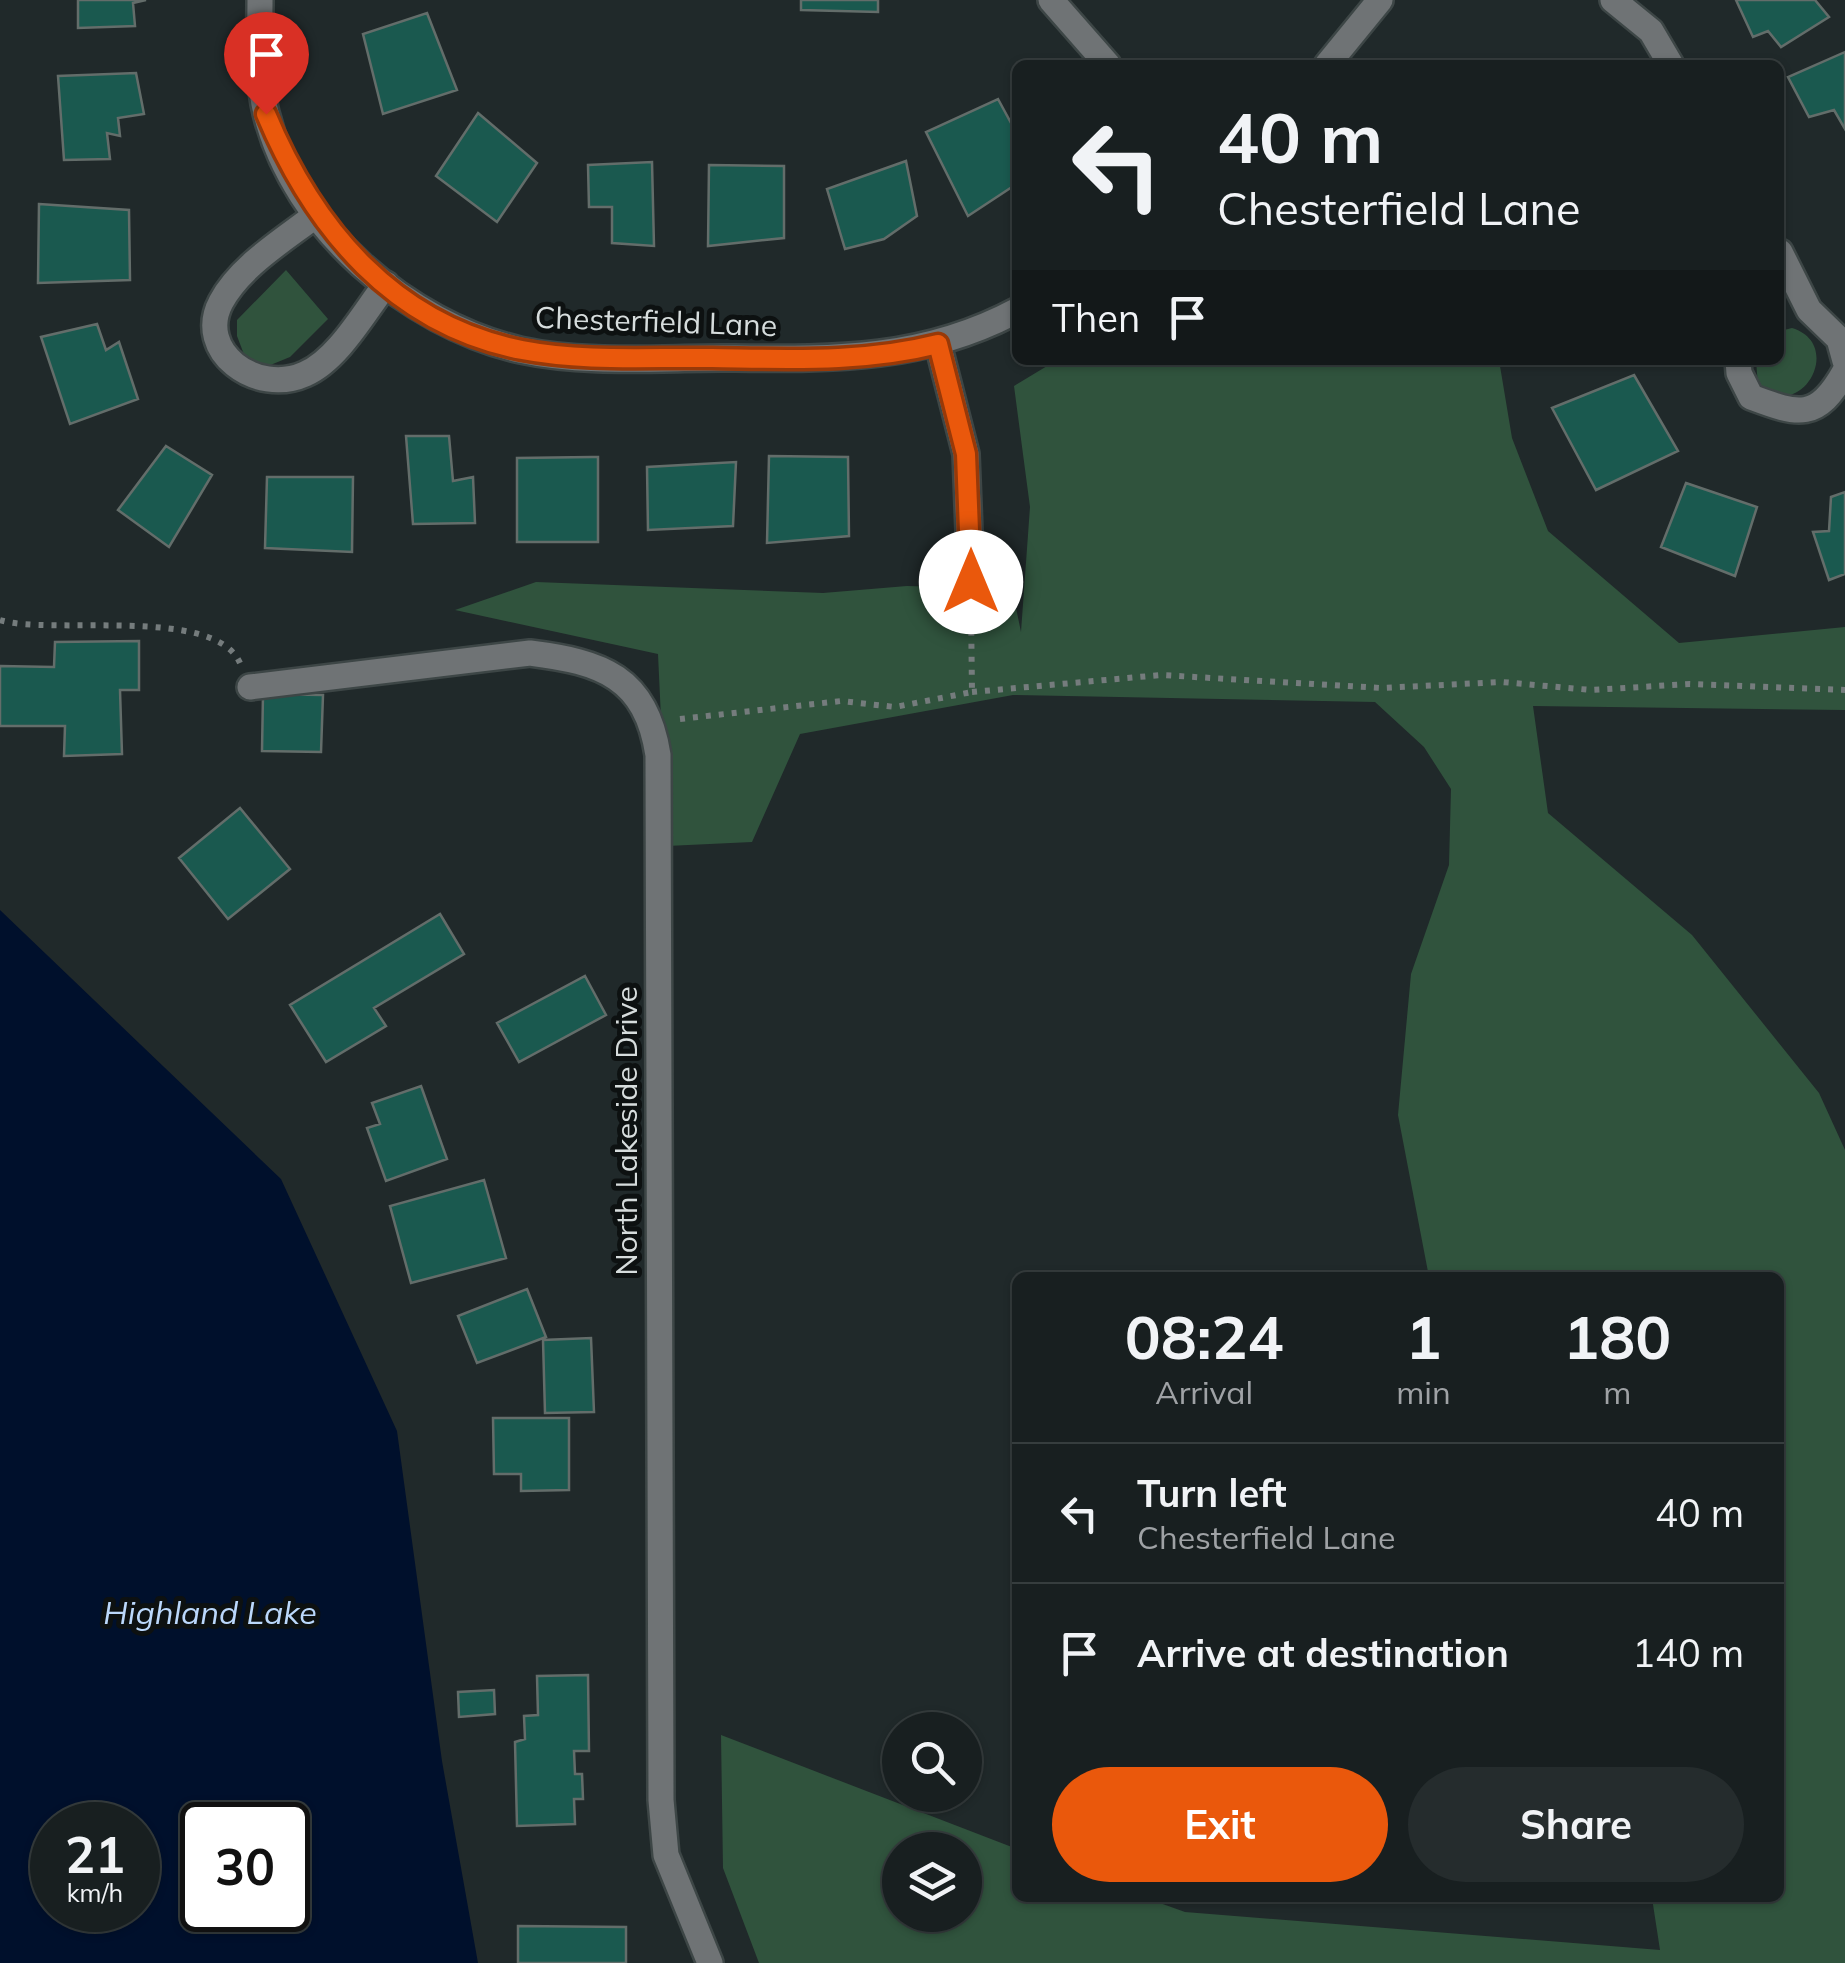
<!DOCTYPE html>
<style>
:root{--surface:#181f20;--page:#252c2d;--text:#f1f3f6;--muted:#9fa2a5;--line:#363d3e;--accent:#ea580c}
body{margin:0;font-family:Mulish,sans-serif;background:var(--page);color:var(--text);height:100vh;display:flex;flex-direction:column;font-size:38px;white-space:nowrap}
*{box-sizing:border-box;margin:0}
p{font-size:32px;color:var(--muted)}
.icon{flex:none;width:55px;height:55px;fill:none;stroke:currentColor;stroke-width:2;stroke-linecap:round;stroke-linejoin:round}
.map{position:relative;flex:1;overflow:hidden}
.sheet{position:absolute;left:1012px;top:1272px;width:772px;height:630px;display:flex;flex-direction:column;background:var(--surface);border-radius:15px;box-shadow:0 2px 8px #0004,0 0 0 2px var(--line)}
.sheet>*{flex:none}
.hud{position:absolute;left:1012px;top:60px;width:772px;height:305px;border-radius:15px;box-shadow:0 2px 8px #0004,0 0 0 2px var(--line);background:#181f20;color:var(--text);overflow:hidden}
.tools{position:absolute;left:882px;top:1712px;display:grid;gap:20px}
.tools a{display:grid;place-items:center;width:100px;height:100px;border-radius:50%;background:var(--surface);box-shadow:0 2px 8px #0004,0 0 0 2px var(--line);font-size:50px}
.speed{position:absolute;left:30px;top:1802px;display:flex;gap:20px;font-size:50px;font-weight:700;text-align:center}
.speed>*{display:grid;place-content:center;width:130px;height:130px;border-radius:50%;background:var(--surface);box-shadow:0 2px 8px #0004,0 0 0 2px var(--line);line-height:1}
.speed small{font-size:25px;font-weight:400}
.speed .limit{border:5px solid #111;border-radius:15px;background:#fff;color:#111}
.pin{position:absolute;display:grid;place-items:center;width:85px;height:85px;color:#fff;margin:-102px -42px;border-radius:50% 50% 50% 0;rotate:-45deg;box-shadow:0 0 10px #0007}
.pin .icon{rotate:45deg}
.me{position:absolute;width:110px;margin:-55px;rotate:0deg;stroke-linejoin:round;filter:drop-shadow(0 0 8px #0008)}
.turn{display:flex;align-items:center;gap:35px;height:210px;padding:0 40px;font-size:45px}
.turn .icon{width:130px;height:130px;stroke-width:2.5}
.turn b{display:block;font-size:70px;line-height:85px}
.then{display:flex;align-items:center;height:95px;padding:0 40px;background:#0003;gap:20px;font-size:38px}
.eta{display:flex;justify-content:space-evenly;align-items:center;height:170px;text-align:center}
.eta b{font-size:60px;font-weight:700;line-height:70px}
.cta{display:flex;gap:20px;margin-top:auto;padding:20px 40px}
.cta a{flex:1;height:115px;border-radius:60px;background:var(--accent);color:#fff;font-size:40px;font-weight:700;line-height:115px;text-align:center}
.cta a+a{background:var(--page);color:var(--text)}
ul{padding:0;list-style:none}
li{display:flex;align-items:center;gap:30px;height:140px;padding:0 40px;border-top:2px solid var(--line)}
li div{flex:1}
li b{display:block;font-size:38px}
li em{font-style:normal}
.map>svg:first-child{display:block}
</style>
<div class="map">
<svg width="1845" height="1963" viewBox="0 0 1845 1963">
<rect width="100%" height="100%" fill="#20292a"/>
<path fill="#30533d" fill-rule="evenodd" d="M286,270L328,319L290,357L268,366L245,357L237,336V320Z
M1792,328C1845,344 1802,424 1758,386L1756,360H1780V331Z
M1057,360H1499L1512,438L1548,531L1679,643L1845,627V710L1533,706L1548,813L1692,935L1819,1093L1845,1150V1963H759L723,1868L721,1735L1017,1849L1018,1898H1146L1185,1912L1660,1950L1652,1898H1780V1278L1429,1277L1398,1115L1411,974L1449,865L1451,789L1424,747L1375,702L1013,695L800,734L752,842L667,846L658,654L455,610L536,582L823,593L907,586L1012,589L1021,632L1030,507L1014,386ZM900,1850H965V1915H900Z"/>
<path fill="#00102c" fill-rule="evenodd" d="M0,910L281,1179L397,1431L442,1761L478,1963H0ZM52,1825H138V1910H52ZM202,1825H288V1910H202Z"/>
<path fill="#1a594f" stroke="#636d6a" stroke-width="2.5" d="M78,0H146L133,3L135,26L78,28Z
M801,0H878V12L801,10Z
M1736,0H1815L1829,17L1781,47L1768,31L1753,37Z
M427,13L457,90L383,114L363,34Z
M1845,52V129L1834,110L1809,117L1788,77Z
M136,73L144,114L118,118L120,136L107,133L110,159L64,160L58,76Z
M998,99L1018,136V183L968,216L926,132Z
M478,113L537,163L497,222L436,176Z
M906,161L917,216L884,239L845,249L827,189Z
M652,162L654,246L612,243V207H589L588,165Z
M709,165L784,166V238L708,246Z
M39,204L129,210L130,280L38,283Z
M97,324L106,350L119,342L138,399L70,424L41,337Z
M1634,375L1678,451L1596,490L1552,408Z
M406,436H449L453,481L473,477L475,523L413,524Z
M166,446L212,475L169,547L118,510Z
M769,456L848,457L849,536L767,543Z
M592,457H598V542H517V458Z
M736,462L733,526L648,530L647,467Z
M267,477H353L352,552L265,548Z
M1686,483L1757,507L1735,576L1661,547Z
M1845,492V574L1829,580L1813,532L1829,531L1831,497Z
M139,641V690H120L122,754L64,756L65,726H0V666L54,667L55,642Z
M263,694L323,695L321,752L262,751Z
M240,808L290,869L228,919L179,858Z
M440,914L464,954L374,1008L386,1026L326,1062L290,1005Z
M585,976L606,1015L519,1062L497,1023Z
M421,1086L447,1159L386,1181L367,1128L380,1124L372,1103Z
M484,1180L506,1258L411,1283L390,1206Z
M527,1289L546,1337L477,1363L458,1316Z
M591,1338L594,1412L545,1413L543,1340Z
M493,1418H569V1490L521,1491V1474H494Z
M588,1675L589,1751H574L575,1774H582L583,1799H574L575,1824L517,1826L515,1742L525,1739L524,1716L538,1715L537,1676Z
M494,1690L495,1714L459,1717L458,1692Z
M518,1926L626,1927V1963H518Z"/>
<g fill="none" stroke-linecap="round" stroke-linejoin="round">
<g stroke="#3d4646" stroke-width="30">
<path id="minor" d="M260,0C260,37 257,77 266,113C294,228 408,324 520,350C584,364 657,358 723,358C829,359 921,362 1018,310
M1051,0L1108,65
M1613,0L1651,31L1671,65
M1327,65L1380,0
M316,215C285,239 240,266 221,302C195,351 256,396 305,374C338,360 365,311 386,284
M1780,252L1809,310L1839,339L1845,361
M938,344L966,454L971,582
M1738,360L1739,373L1751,397C1799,415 1817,421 1845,371
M250,687L530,653C602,662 646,677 658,755L661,1800L666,1855L710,1963"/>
</g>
<path stroke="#757c7d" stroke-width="6" stroke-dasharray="5 8" stroke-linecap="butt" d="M0,620C50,636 214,605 240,663
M972,692L1161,675L1381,688L1502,682L1591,690L1690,684L1845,690
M680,719L841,701L895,707L972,692L971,608"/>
<use href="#minor" stroke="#6f7375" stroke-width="25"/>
</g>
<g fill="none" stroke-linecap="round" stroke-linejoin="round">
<g stroke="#983908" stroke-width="25">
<path id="route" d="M266,114C314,229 394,325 522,350C584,362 649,357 712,358C788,359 863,363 938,344L966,454L971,582"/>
</g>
<use href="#route" stroke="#ea580c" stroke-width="18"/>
</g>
<g text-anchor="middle" stroke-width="10" stroke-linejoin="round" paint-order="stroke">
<g font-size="30" fill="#d6dcdc" stroke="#0d1111">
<text transform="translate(656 322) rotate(2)" y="10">Chesterfield Lane</text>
<text transform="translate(627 1131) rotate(-90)" y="10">North Lakeside Drive</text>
</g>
<g font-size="32" font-style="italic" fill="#bbd8fb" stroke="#0d1111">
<text x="210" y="1624">Highland Lake</text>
</g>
</g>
</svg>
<div class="tools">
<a><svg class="icon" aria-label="search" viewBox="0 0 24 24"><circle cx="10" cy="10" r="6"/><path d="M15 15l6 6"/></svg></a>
<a><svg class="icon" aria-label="layers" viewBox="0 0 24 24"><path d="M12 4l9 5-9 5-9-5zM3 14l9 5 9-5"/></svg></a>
</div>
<div class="speed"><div>21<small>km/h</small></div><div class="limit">30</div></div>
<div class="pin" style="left:266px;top:114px;background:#d93025"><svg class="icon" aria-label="arrive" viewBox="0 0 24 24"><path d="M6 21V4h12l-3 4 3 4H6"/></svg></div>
<svg class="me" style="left:971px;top:582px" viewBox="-20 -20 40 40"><circle r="19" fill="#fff"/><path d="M0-13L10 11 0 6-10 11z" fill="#ea580c"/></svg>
<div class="hud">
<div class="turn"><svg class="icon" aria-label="left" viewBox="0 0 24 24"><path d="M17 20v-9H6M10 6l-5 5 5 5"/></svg><div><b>40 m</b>Chesterfield Lane</div></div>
<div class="then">Then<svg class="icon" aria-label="arrive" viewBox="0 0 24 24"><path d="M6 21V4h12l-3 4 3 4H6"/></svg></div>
</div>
<section class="sheet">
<div class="eta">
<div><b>08:24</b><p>Arrival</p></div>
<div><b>1</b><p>min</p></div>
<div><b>180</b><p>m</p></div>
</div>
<ul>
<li><svg class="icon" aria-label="left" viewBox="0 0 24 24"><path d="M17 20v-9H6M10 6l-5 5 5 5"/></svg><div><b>Turn left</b><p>Chesterfield Lane</p></div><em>40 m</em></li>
<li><svg class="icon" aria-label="arrive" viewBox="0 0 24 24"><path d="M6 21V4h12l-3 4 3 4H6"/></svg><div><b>Arrive at destination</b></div><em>140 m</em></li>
</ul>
<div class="cta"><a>Exit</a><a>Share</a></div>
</section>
</div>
